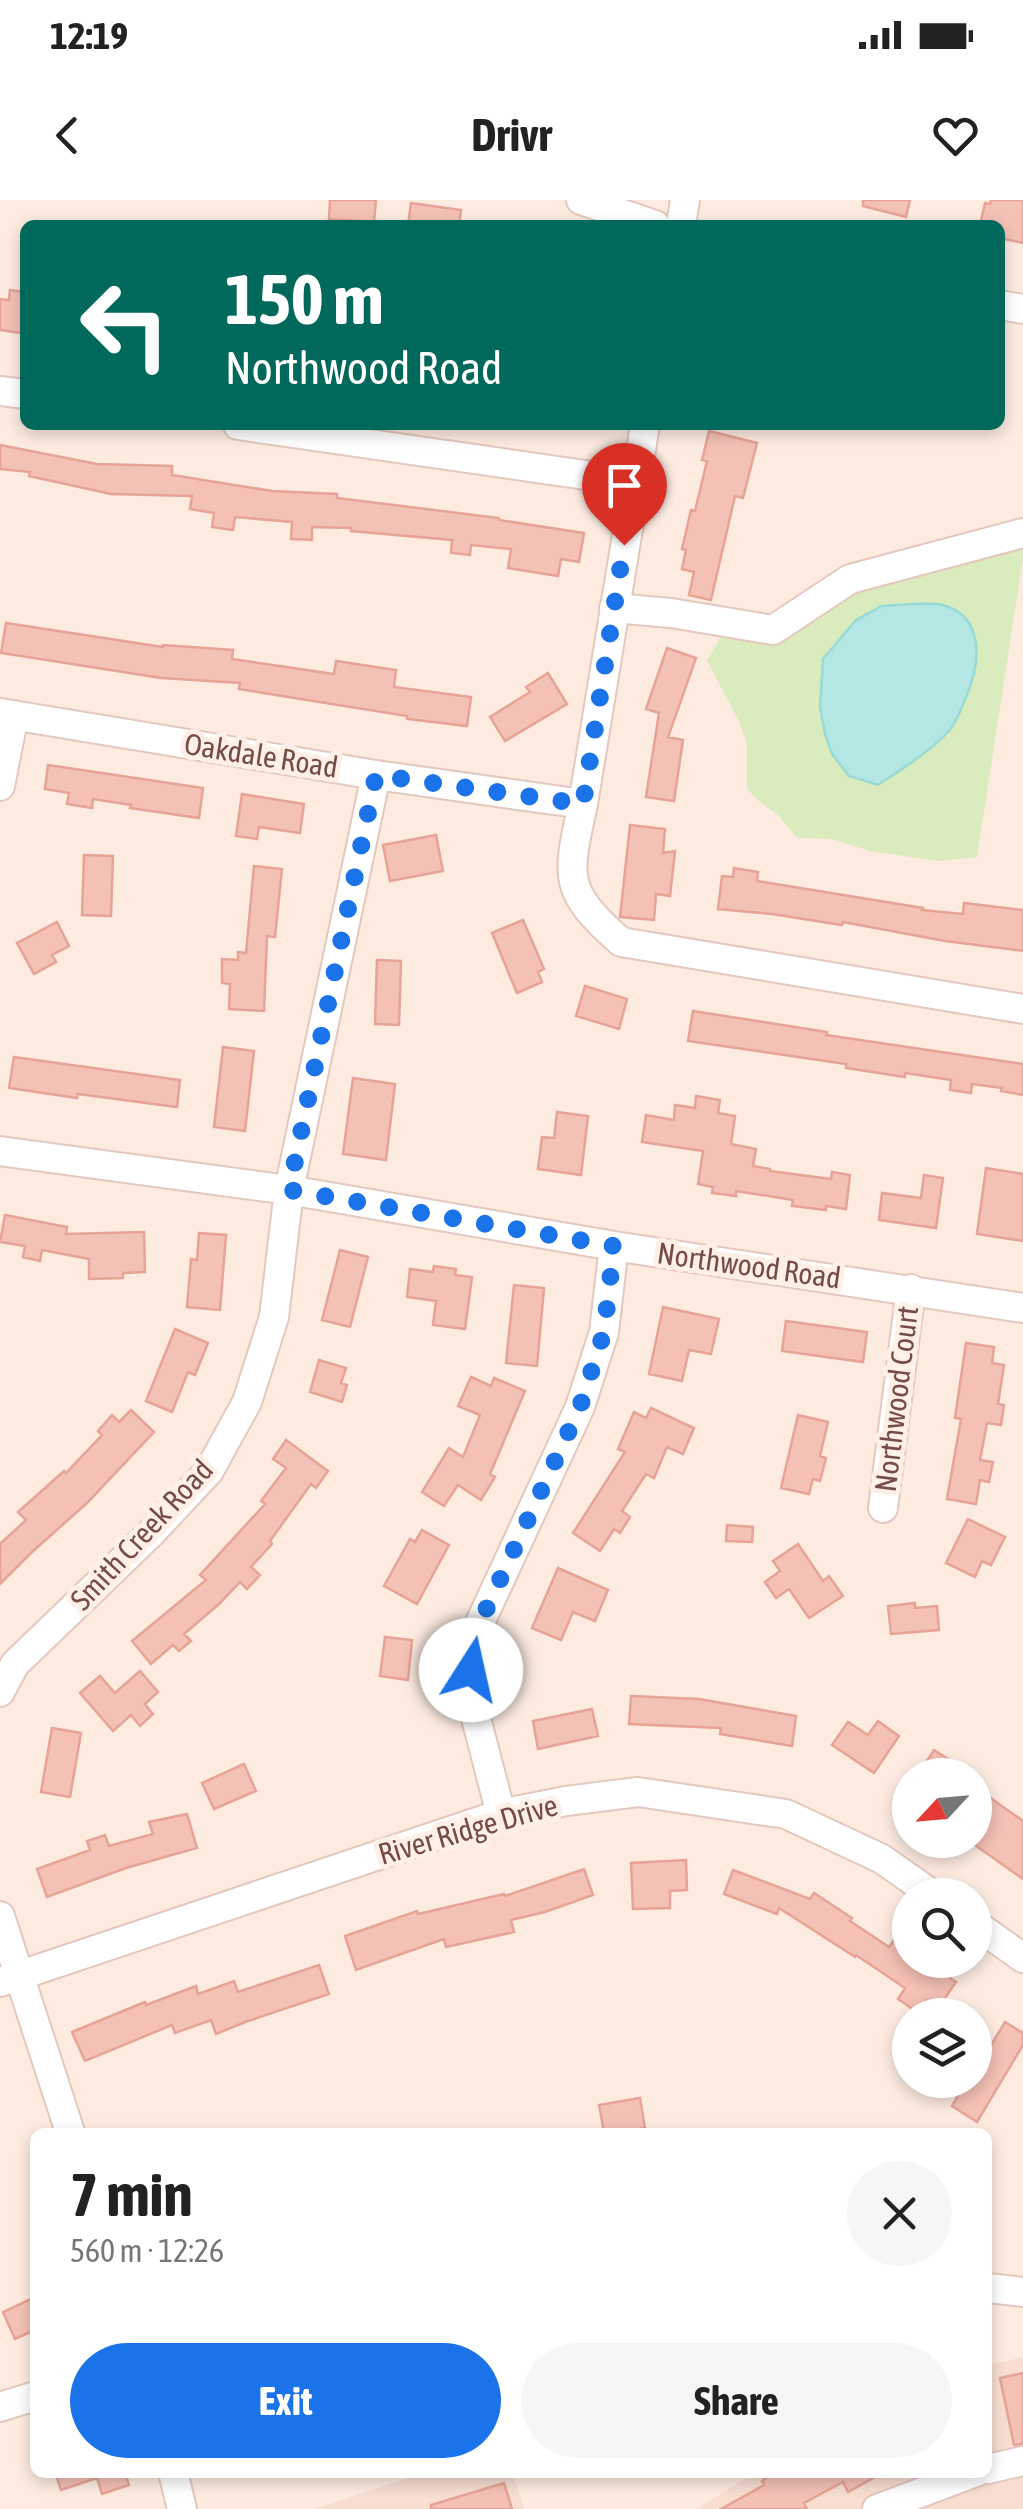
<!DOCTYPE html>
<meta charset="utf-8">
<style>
:root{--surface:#fff;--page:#f6f6f6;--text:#222;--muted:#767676;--accent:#1a73e8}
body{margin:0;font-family:"Asap Condensed",sans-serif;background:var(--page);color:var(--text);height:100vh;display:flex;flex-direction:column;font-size:38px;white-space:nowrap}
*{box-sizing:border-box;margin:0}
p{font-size:32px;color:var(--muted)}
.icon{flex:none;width:55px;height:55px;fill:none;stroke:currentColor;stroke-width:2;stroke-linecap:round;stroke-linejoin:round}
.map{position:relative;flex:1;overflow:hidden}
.details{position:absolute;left:30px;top:1928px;width:962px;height:350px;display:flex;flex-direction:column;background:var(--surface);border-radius:15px;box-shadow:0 5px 15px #0003}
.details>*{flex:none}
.top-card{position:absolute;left:20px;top:20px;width:985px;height:210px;border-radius:15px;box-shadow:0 5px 15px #0003;background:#00695c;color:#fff;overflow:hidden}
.needle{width:65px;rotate:244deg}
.controls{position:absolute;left:892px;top:1558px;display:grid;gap:20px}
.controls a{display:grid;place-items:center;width:100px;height:100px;border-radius:50%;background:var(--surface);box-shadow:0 5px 15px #0003;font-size:50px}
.pin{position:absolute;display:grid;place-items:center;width:85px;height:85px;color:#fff;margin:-102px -42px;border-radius:50% 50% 50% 0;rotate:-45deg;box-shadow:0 0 10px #0007}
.pin .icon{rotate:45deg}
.me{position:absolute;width:110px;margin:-55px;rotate:10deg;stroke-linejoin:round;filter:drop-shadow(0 0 8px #0008)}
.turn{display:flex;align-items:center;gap:35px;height:210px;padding:0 40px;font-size:45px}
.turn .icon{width:130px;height:130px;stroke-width:2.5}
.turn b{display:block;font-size:70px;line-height:85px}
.round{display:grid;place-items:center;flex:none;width:105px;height:105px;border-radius:52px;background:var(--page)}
.overview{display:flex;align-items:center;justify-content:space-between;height:170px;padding:0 40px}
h1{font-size:60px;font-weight:700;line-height:75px}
.button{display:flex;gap:20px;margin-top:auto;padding:20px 40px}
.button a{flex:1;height:115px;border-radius:60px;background:var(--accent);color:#fff;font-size:40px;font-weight:700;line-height:115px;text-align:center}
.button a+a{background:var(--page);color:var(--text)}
.status{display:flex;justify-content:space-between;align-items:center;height:70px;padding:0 50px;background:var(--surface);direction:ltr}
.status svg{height:28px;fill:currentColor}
header{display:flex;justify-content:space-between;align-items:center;height:130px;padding:0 40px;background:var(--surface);font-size:45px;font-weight:700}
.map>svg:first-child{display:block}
</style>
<div class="status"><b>12:19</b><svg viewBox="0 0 49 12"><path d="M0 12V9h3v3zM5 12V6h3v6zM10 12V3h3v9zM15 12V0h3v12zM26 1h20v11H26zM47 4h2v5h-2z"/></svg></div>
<header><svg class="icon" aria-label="back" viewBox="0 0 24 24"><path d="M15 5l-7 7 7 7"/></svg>Drivr<svg class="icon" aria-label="heart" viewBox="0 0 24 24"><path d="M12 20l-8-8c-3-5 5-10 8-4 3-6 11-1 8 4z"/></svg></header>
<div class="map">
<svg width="1023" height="2309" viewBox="0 0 1023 2309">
<rect width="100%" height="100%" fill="#fdebe0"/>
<path fill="#f7ded1" d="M1023,2157V2309H696L755,2273L988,2272V2165Z
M427,2272L513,2273L524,2309H314Z"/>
<path fill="#daebbe" d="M1023,341V358L977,657L937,661L870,651L832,639L797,638L778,615L761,603L747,589V544L738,519L707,461L725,429L845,397L899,377Z"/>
<path fill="#b4e7e4" stroke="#99dad6" stroke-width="2.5" d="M911,404C921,404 933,402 943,405C986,417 980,465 966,497C961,509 956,524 948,532C928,553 902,569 878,585L849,576L832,554L825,534L820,507L823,459L856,420L882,406Z"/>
<path fill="#f4c1b6" stroke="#e7a396" stroke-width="2.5" d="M330,0H376L374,22L329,19Z
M863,0H910L906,17L863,6Z
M991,0H1023V43L1000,38V25H980L985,3L990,4Z
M411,3L461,10L459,25H408Z
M10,90L25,92V113L21,133L0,130V99L9,100Z
M709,231L757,243L743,298L735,296L711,400L689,395L694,372L682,369L686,350L682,349L691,310L695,311L707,261L702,260Z
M0,245L97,264L172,266V275L272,291L337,294V298L499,318V320L584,333L579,362L561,359L558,376L508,368L511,349L471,345L470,355L451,353L452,340L351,331V328L312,327V340L291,339L292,322L235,317L233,330L212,327L214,313L190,309L192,296L111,294L29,276L30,272L0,269Z
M6,423L163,447V445L233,450L232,459L334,474L336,461L396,470L394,487L471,497L467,526L407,519V516L239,489L240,483L161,478L1,453Z
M667,448L696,458L668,537L683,540L674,601L646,597L659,513L646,509Z
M548,473L567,504L505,541L490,517L530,492L526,487Z
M48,565L203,588L199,618L130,608L131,605L93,599L92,608L67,604L69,593L45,589Z
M242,594L304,604L300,633L259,627L257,639L236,636Z
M630,625L665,629L663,653L675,651L670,696L656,694L654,720L620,717Z
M436,635L443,671L390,681L383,645Z
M84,655L113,656L111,716L82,715Z
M254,666L282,669L275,737L267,736L264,811L229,809L230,784L222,783V759L238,760V752L246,753Z
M734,668L758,672L757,681L923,708L922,710L963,714L964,703L1023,710V751L945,741L843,722L842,725L772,714L718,709L722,676L733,677Z
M523,720L544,769L538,772L542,782L517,793L492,733Z
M57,722L69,746L52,755L56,762L34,774L17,743Z
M377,760L401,761L399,825L375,824Z
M585,786L627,799L619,829L576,816Z
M693,811L827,832L826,835L1023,864V895L1001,891L1002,888L972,884L971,893L950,890L951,880L905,873V877L846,868V864L688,841Z
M223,847L254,851L245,931L214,927Z
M14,857L180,880L177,907L78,894L77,898L9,888Z
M353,878L395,884L386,960L343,954Z
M696,896L720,900L718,913L735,916L731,944L756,949L753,966L770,969V971L831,979L832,972L850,975L846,1009L826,1006V1010L792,1006L793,1000L736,991V996L712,993L713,987L698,984L703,951L642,942L646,915L674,920L675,905L695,908Z
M557,912L588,916L581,975L538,969L542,937L554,938Z
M986,968L1023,974V1041L977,1034Z
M924,975L943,978L936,1028L879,1020L882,993L921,998Z
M5,1015L67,1027L66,1034L144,1032L145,1072L123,1073V1078L89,1079V1059L42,1050L40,1061L23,1057L25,1046L0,1042Z
M199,1033L226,1035L220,1110L187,1107L191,1059L197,1060Z
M340,1050L368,1057L350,1127L322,1120Z
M434,1066L456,1069L455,1075L472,1077L465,1129L433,1125L436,1101L407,1097L410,1069L433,1072Z
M514,1085L544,1088L537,1166L506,1163Z
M663,1107L719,1119L711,1154L689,1150L682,1181L649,1174Z
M786,1121L867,1132L863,1162L782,1151Z
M175,1129L208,1143L195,1175L188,1172L172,1212L146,1201Z
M966,1143L994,1147L992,1163L1004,1165L998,1204L1004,1205L1001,1225L987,1223L980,1260L993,1262L989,1282L980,1280L976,1304L947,1299L961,1219L955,1218Z
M319,1160L346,1168L341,1183L347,1185L342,1202L310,1192Z
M471,1177L491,1186L494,1178L525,1191L490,1274L495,1277L481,1300L458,1285L444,1306L422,1292L449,1248L463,1257L480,1215L458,1206Z
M651,1208L694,1228L683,1254L667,1247L654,1278L646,1274L622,1311L630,1317L620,1333L614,1329L600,1351L573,1333L625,1252L618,1249L634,1212L646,1218Z
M131,1210L154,1232L87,1303L31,1353L0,1384V1344L26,1320L18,1312L64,1271L66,1273L102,1235L98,1231L112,1215L119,1222Z
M798,1215L828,1222L820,1256L826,1258L820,1281L813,1279L809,1294L781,1288Z
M286,1240L328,1271L316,1288L311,1284L270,1341L272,1344L251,1367L260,1375L247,1389L240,1382L219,1404L184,1434L191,1441L179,1451L173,1445L151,1464L132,1441L206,1380L200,1375L265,1304L261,1301L286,1268L273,1259Z
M968,1319L1005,1337L991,1365L982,1361L975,1377L946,1363Z
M727,1325L753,1327L752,1342L726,1341Z
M422,1330L449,1345L417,1404L384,1386L410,1339L415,1342Z
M798,1344L823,1381L829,1376L843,1396L809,1418L789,1389L776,1398L765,1382L780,1371L773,1361Z
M558,1368L608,1390L595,1421L573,1412L561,1440L532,1428Z
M915,1403V1408L937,1406L939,1430L891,1434L888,1406Z
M385,1437L412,1440L408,1480L380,1476Z
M140,1471L158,1492L145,1504L153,1514L140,1526L131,1515L113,1531L80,1493L100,1476L115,1493Z
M631,1496L699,1499L796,1516L792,1546L720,1534L721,1528L629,1524Z
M592,1509L598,1536L538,1549L533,1521Z
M878,1521L899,1536L874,1573L832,1545L848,1522L868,1535Z
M52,1528L81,1533L70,1597L41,1592Z
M934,1550L973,1575H918Z
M244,1564L256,1591L214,1609L202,1583Z
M975,1587L1023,1621V1679L975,1645Z
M187,1614L197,1648L126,1668L47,1697L37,1669L90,1650L87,1641L105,1635L109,1646L153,1634L149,1622Z
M686,1660L687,1690L670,1691V1708L633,1709L631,1663Z
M584,1669L593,1695L545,1712L511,1720L514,1732L446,1747L444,1739L356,1770L345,1736L417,1711L418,1714L504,1694L505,1696Z
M733,1670L810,1699L814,1693L852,1718L850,1721L889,1747L894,1740L910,1751V1760H923L956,1782L938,1808L926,1800L918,1813L898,1799L905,1788L856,1755L855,1757L779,1708L777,1714L724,1694Z
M319,1765L329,1794L248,1821L216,1834L211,1820L175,1833L172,1825L85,1861L72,1832L145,1802L146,1805L196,1786L198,1794L234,1781L238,1792Z
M1005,1822L1023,1833V1845L977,1922L952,1906L967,1880H975V1852L984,1857Z
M640,1898L645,1928L623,1932H604L599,1905Z
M35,2097V2130L15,2139L3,2112Z
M1023,2173V2244L1014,2245L1000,2178Z
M55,2272H125L129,2285L102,2294L97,2278L61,2290Z
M776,2272H884L848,2292L843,2282L804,2303L807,2309H721L764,2285L762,2281Z
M504,2283L512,2309H431V2305Z"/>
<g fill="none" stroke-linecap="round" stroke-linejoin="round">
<g stroke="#e4c8be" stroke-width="32">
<path id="minor" d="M581,0L655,25
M681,25L685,0
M1000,105L1023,109
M0,191L25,194
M238,225L634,282
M645,225L583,604C567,677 562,690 621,742L1023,809
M614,408L671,413L773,430L850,379L1023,333
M0,513L376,575L583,604
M0,586L14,515
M0,951L289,990L614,1046L1023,1108
M883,1308L911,1089
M0,1492L15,1464L150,1334L209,1271L247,1202L274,1117L289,990L376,575
M501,1614L471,1499L472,1440L580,1207L604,1132L614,1046
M0,1716L70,1932
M975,1724L1023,1758
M0,1782L501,1614L566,1601L638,1592L786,1614L882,1659L933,1695
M988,2088L1023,2092
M0,2207L35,2196
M988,2269L1023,2261
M173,2272L182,2309
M877,2309L976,2272"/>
</g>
<use href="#minor" stroke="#fff" stroke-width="28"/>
</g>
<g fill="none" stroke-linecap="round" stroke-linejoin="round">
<path stroke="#1a73e8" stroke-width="18" stroke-dasharray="0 32.4" d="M471,1470L472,1440L580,1207L604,1132L614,1046L289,990L376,575L583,604L624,345"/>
</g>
<g text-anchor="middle" stroke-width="10" stroke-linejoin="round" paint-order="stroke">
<g font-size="30" fill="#754d46" stroke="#fff0e7">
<text transform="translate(261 556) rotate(9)" y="10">Oakdale Road</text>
<text transform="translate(749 1066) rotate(8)" y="10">Northwood Road</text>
<text transform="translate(897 1199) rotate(-83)" y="10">Northwood Court</text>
<text transform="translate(142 1335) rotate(-47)" y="10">Smith Creek Road</text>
<text transform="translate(468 1630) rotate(-16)" y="10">River Ridge Drive</text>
</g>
</g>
</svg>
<div class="controls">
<a><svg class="needle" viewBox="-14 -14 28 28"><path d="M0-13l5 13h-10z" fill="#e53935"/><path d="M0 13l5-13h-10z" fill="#767676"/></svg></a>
<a><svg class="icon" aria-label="search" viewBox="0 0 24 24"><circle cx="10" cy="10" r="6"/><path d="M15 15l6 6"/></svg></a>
<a><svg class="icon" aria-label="layers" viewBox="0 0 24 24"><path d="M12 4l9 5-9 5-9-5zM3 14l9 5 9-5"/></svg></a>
</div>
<div class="pin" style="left:624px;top:345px;background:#d93025"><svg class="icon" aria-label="arrive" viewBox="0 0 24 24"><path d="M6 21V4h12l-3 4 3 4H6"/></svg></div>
<svg class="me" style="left:471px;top:1470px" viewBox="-20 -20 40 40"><circle r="19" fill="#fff"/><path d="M0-13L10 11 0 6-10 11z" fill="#1a73e8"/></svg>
<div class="top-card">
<div class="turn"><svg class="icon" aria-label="left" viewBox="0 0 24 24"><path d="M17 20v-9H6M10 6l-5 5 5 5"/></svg><div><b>150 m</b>Northwood Road</div></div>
</div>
<section class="details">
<div class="overview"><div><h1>7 min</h1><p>560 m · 12:26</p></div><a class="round"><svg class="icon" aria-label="close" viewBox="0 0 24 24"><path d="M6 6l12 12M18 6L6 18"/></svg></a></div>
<div class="button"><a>Exit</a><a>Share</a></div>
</section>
</div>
